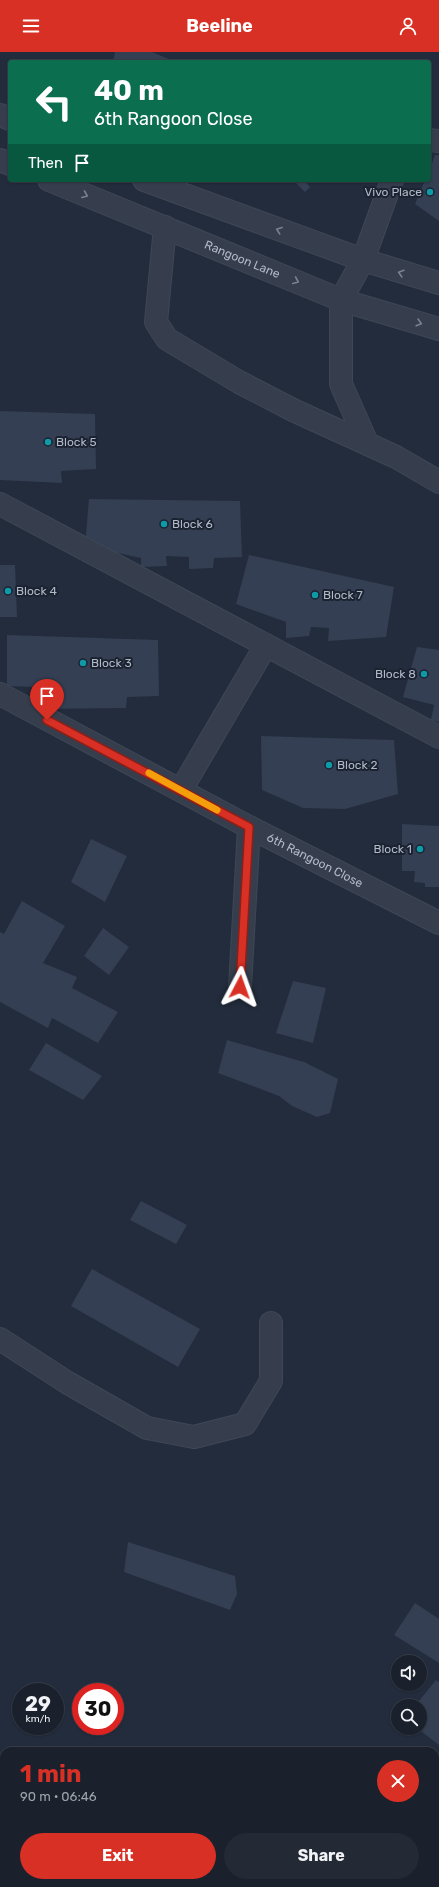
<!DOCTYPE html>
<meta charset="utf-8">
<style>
:root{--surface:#1a212d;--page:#232935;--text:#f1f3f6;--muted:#9fa3aa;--line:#383e49;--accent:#d93025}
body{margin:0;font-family:Rubik,sans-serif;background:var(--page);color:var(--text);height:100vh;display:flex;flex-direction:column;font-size:15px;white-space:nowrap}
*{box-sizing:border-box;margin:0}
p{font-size:13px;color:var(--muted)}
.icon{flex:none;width:22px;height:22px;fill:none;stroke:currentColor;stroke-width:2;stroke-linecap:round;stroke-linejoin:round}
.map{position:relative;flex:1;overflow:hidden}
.panel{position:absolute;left:0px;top:1695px;width:439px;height:140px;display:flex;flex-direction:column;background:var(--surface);border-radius:12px 12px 0 0;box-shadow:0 1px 3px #0004,0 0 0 1px var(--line)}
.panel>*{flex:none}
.guide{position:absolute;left:8px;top:8px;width:423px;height:122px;border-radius:4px;box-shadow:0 1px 3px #0004,0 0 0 1px var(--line);background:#0b6e4f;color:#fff;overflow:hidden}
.controls{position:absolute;left:391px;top:1603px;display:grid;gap:8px}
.controls a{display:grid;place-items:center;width:36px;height:36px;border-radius:50%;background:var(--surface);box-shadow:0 1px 3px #0004,0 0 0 1px var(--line);font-size:20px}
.speed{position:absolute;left:12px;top:1631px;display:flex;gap:8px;font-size:20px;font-weight:700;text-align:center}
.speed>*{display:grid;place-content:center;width:52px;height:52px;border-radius:50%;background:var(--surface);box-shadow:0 1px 3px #0004,0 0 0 1px var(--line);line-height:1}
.speed small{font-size:10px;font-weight:400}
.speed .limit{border:6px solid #d22;background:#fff;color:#111}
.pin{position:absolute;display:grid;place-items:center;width:34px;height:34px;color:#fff;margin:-41px -17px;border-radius:50% 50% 50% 0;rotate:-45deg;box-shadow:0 0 4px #0007}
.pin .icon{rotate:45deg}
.me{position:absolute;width:44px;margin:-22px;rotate:4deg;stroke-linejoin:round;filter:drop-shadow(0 0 3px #0008)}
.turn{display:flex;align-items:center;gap:14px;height:84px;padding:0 20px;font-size:18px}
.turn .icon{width:52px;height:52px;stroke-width:2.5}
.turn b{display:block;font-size:28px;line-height:34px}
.then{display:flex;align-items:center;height:38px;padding:0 20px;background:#0003;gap:8px;font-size:15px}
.round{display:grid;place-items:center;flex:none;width:42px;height:42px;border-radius:21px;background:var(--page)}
.summary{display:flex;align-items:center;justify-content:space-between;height:68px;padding:0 20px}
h1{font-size:24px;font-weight:700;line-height:30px;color:var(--accent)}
.action{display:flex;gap:8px;margin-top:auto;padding:8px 20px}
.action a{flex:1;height:46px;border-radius:24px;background:var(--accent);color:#fff;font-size:16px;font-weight:700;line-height:46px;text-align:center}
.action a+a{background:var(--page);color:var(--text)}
header{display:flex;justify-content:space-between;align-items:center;height:52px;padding:0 20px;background:var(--accent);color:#fff;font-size:18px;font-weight:700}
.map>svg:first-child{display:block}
</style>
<header><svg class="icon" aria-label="menu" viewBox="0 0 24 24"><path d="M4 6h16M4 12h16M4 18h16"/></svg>Beeline<svg class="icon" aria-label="person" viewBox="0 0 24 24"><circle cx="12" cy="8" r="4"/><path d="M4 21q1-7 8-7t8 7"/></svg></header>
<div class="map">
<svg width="439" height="1835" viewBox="0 0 439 1835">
<rect width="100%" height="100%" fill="#222c3c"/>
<path fill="#343f53" d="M115,0H152L176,10H113Z
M435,103H439V169L415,152L425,128H429V119Z
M293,128H304L310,135L305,140Z
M0,359L95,362L96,417L61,419L62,431L0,428Z
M89,447L240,449L242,505L214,506L213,516L189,517V505L166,504L167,514L141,515V506L85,494Z
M249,503L394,535L386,585L328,589L329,576L311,575L309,584L286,586V570L236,552Z
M0,513H15L17,565H0Z
M7,583L158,588L159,644L127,645L126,656L35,657V635L7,634Z
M417,595L439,598V670L431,668L434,653L403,645Z
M261,684L394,688L398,742L345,757L303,756L262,738Z
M402,772L439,774V835H425V831L414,830L415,819H402Z
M91,787L127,804L105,850L71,830Z
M22,849L65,874L43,911L77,925L72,936L118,960L98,991L52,966L48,976L0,950V880L4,882Z
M103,876L129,895L109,923L84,904Z
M293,929L326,936L313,991L276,981Z
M227,988L304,1010L338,1027L330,1061L317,1065L292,1054L279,1044L218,1021Z
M46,991L102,1024L83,1048L29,1018Z
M141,1149L187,1173L176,1192L130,1168Z
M92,1217L200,1277L178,1315L71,1254Z
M128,1490L235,1524L237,1542L230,1558L124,1520Z
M415,1551L439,1567V1611L394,1583Z
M436,1628L439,1630V1693L417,1676H420V1654H415Z"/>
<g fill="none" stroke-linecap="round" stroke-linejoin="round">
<g stroke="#3f4755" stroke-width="24">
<g id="minor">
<path d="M0,63L10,67"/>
<path d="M429,88L439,89"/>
<path d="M0,108L10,112"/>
<path id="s1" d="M49,128L341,248L439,277"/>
<path d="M144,128L363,208L439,231"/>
<path d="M165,175L156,270L167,287L239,330L293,358L396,405L439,430"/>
<path d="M367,391L341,332V248L363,208L392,128"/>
<path d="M0,452L439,685"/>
<path id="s2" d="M0,642L249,775L439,871"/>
<path d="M181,738L266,593"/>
<path d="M240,935L249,775"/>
<path d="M0,1287L68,1331L147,1376L194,1385L245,1372L271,1329V1271"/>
</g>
</g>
<use href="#minor" stroke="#363e4d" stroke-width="22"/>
</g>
<defs><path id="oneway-chevron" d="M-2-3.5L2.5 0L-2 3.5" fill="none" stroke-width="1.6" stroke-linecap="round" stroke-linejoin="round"/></defs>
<g stroke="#7a8291">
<use href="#oneway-chevron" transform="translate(85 143) rotate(22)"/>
<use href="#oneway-chevron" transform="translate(279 178) rotate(-160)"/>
<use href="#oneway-chevron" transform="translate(401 221) rotate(-163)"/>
<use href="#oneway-chevron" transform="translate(296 229) rotate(23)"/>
<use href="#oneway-chevron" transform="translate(419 271) rotate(16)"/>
</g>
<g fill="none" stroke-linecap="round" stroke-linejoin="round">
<g stroke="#8d1f18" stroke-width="10">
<path id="route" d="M47,668L249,775L240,935"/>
</g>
<use href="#route" stroke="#d93025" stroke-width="7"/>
<path stroke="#f59e0b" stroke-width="7" d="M149,721L217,758"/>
</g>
<g fill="#0f9aa8" stroke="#1b2331" stroke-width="1.5">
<circle cx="430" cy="140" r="4"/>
<circle cx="48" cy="390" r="4"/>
<circle cx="164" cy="472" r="4"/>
<circle cx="8" cy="539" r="4"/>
<circle cx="315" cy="543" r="4"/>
<circle cx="83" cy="611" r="4"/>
<circle cx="424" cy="622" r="4"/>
<circle cx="329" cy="713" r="4"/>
<circle cx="420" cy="797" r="4"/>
</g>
<g text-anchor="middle" stroke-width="4" stroke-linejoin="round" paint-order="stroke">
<g font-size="12" fill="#b1b9c8" stroke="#1b2331" text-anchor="start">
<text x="422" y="144" text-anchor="end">Vivo Place</text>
<text x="56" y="394">Block 5</text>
<text x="172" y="476">Block 6</text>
<text x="16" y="543">Block 4</text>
<text x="323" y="547">Block 7</text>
<text x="91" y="615">Block 3</text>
<text x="416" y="626" text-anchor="end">Block 8</text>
<text x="337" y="717">Block 2</text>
<text x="412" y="801" text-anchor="end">Block 1</text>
</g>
<g font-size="12" fill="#b1b9c8" stroke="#1b2331">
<text dy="4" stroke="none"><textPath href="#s1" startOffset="209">Rangoon Lane</textPath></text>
<text dy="4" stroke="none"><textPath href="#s2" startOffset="356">6th Rangoon Close</textPath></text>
</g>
</g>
</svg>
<div class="controls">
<a><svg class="icon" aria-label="sound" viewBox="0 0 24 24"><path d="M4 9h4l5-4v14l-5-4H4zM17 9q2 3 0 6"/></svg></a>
<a><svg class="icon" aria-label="search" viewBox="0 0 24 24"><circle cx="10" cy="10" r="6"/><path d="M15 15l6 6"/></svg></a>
</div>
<div class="speed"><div>29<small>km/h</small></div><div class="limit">30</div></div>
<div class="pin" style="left:47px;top:668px;background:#d93025"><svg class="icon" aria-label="arrive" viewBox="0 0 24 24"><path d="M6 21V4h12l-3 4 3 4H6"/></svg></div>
<svg class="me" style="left:240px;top:935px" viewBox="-20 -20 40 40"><path d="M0-17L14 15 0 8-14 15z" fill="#d93025" stroke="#fff" stroke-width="4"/></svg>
<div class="guide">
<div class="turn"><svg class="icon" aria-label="left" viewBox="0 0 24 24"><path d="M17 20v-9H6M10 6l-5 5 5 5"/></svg><div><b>40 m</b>6th Rangoon Close</div></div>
<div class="then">Then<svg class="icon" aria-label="arrive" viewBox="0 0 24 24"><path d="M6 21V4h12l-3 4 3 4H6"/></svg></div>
</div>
<section class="panel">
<div class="summary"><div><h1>1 min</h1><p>90 m · 06:46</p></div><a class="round" style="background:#d93025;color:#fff"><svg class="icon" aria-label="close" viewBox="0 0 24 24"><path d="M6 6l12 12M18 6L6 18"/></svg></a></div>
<div class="action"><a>Exit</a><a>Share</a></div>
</section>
</div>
